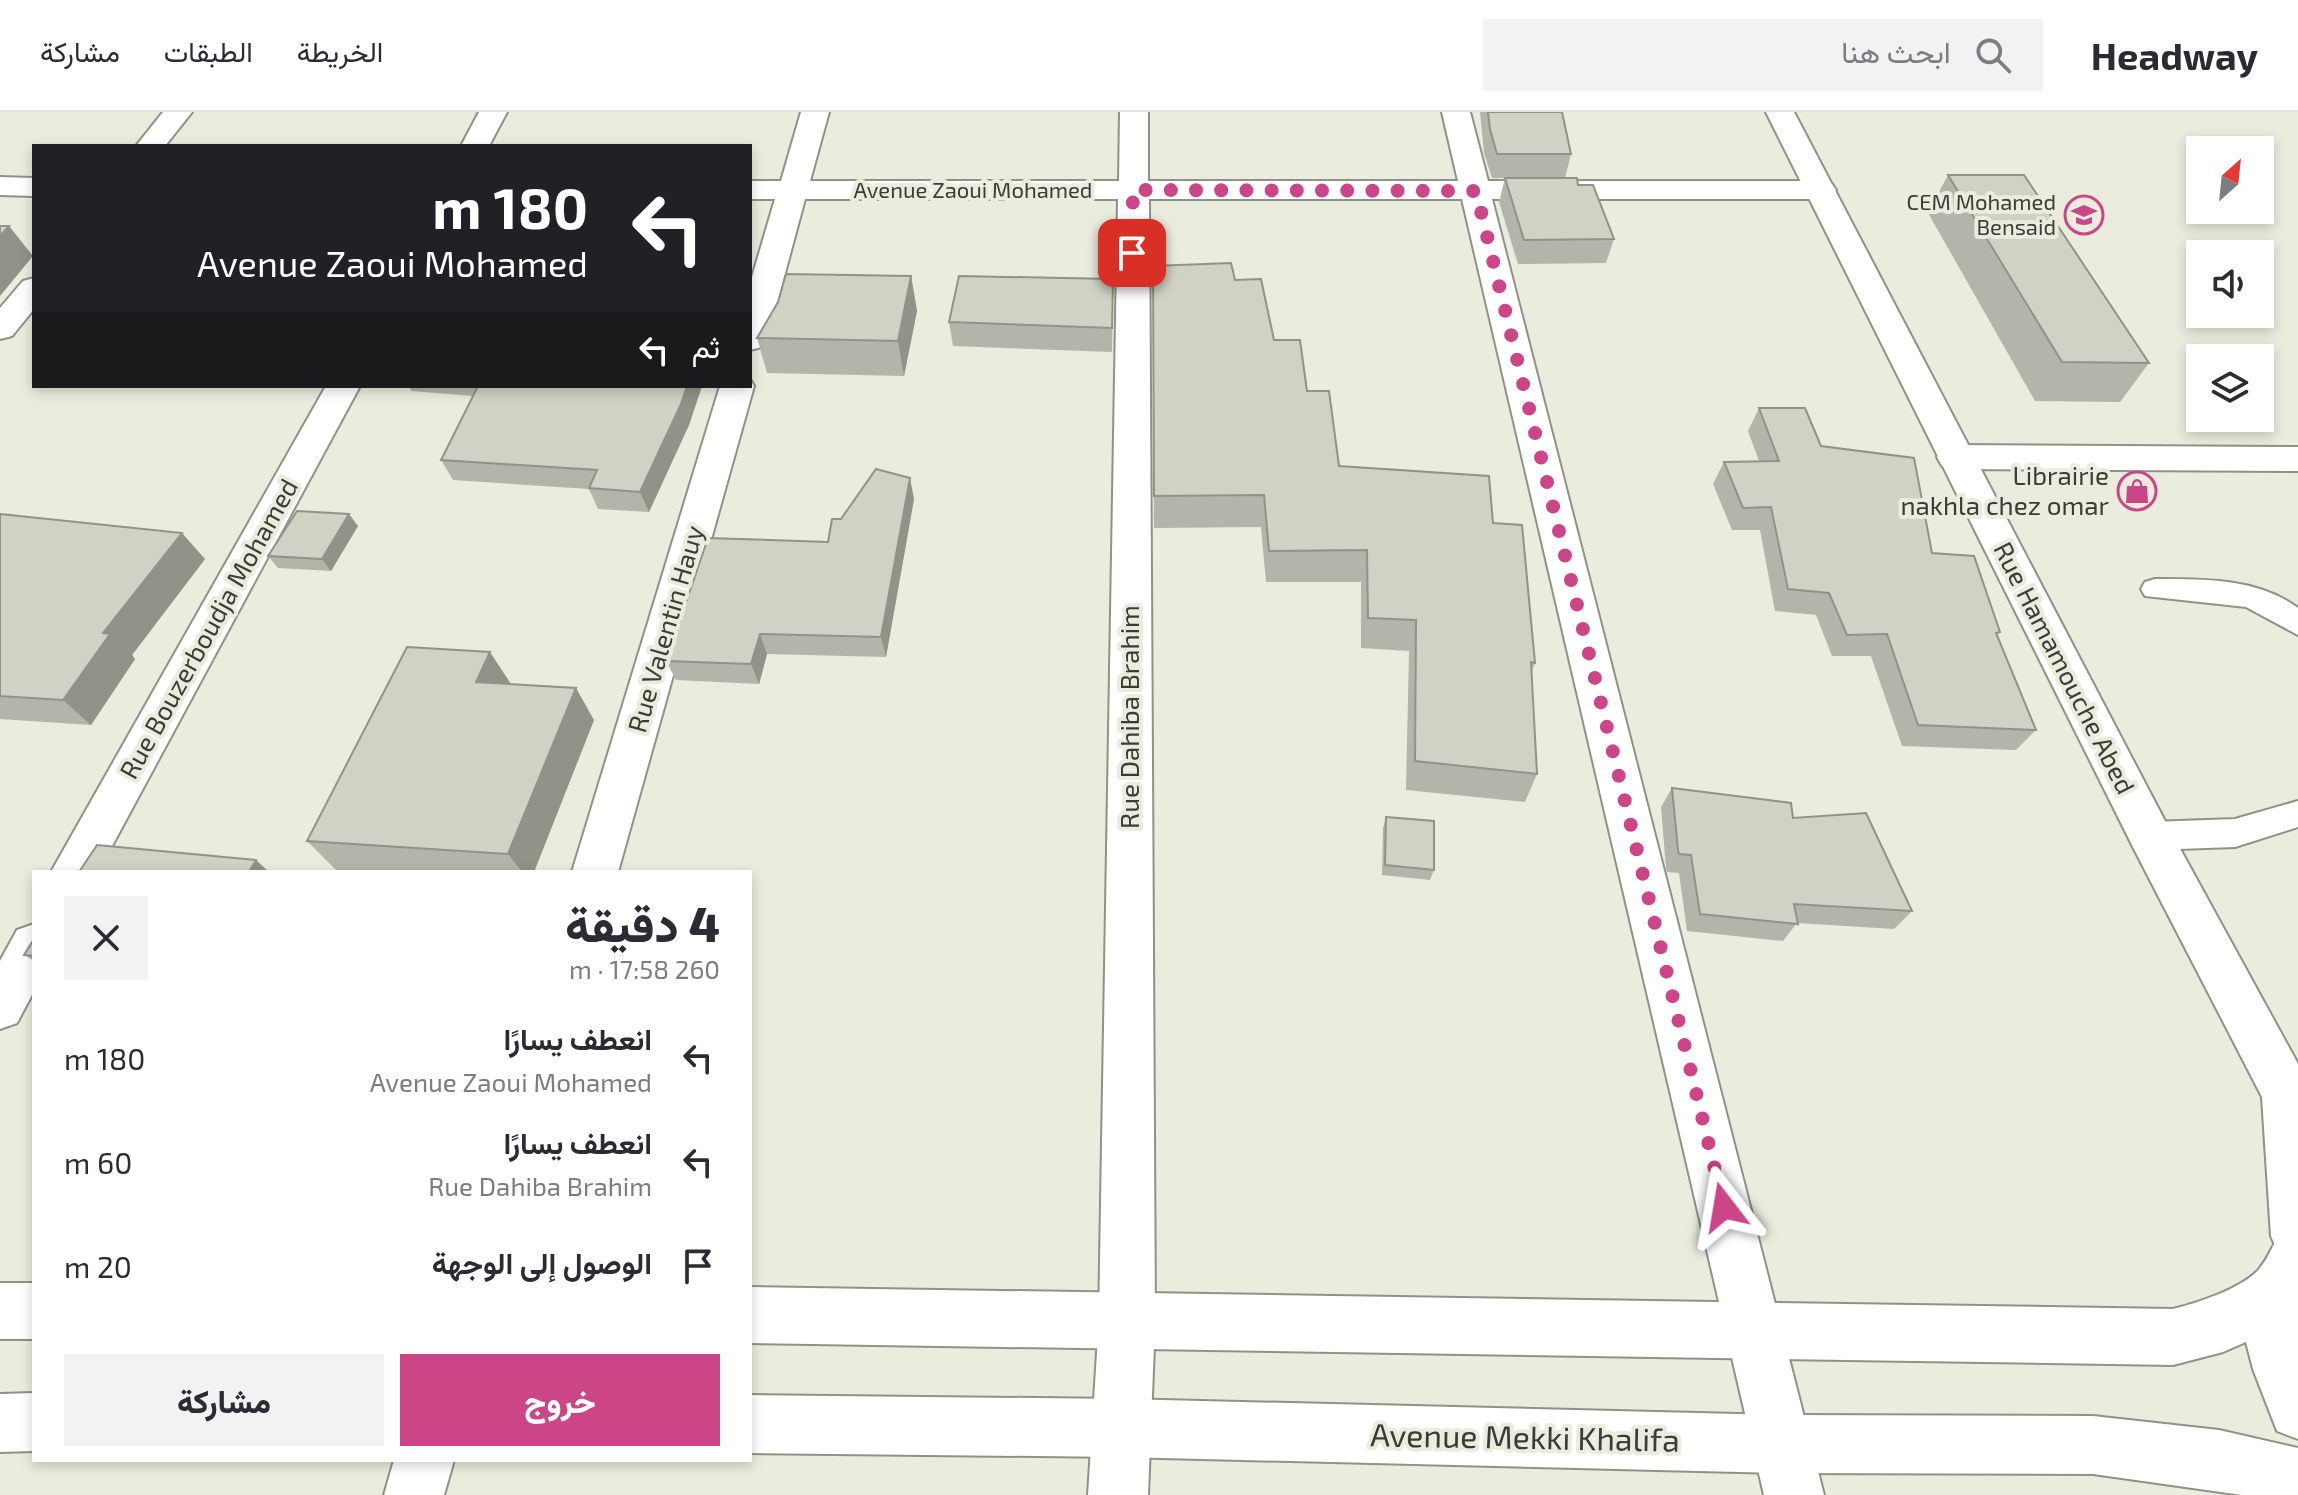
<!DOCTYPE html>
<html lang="ar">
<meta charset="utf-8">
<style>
:root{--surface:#fff;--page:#f2f2f3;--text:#2b2b33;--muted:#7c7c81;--line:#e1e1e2;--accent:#cc4687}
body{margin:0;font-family:"Exo 2",Vazirmatn,sans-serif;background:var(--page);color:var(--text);direction:rtl;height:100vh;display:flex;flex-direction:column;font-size:30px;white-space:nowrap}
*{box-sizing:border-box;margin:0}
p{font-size:26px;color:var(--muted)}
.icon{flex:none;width:44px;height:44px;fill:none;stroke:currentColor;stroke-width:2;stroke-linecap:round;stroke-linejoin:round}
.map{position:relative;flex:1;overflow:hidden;direction:ltr}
.sheet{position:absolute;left:32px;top:758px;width:720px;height:592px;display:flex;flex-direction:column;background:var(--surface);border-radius:0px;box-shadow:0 4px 12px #0003;direction:rtl}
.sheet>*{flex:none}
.guide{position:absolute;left:32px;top:32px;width:720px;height:244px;border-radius:0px;box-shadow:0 4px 12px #0003;direction:rtl;background:#202124;color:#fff;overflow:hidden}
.needle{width:52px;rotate:27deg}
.buttons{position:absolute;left:2186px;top:24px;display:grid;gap:16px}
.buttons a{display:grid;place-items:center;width:88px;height:88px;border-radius:0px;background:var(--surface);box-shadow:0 4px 12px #0003;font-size:40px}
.pin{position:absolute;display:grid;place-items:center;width:68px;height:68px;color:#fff;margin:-34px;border-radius:16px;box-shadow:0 4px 12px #0006}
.me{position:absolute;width:88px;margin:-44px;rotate:346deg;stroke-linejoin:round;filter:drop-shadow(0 0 6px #0008)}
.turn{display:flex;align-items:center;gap:28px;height:168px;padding:0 32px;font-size:36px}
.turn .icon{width:104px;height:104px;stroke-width:2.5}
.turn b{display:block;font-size:56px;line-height:68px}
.then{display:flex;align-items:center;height:76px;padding:0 32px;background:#0003;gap:16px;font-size:30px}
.round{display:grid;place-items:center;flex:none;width:84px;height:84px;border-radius:0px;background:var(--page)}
.overview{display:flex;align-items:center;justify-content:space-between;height:136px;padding:0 32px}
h1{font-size:48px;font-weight:800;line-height:60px}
.button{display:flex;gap:16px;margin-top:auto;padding:16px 32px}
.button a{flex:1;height:92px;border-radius:0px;background:var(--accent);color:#fff;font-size:32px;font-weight:800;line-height:92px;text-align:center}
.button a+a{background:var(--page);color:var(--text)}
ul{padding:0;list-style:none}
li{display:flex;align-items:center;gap:24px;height:104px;padding:0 32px}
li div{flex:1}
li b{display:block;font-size:30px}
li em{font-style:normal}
header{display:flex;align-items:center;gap:48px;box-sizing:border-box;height:112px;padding:0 40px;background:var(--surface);border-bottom:2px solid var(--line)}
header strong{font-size:38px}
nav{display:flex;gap:44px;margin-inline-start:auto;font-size:28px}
.search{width:560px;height:72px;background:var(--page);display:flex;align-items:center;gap:20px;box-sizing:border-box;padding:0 28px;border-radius:0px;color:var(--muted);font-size:30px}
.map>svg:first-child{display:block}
</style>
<header>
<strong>Headway</strong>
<div class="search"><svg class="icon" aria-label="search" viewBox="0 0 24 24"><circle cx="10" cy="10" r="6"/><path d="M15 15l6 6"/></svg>ابحث هنا</div>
<nav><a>الخريطة</a><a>الطبقات</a><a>مشاركة</a></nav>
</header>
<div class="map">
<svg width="2298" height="1383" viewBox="0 0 2298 1383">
<rect width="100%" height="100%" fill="#eaecde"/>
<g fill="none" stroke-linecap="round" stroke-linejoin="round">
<g stroke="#909286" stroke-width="4">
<path id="lane" d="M2155,467C2202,467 2258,466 2298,496V523L2246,495L2145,484L2141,477L2145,470Z
M2298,689V715L2235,735L2150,738L2138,734L2134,724L2138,714L2150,710L2235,707Z"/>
</g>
<g stroke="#909286" stroke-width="4">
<path id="street" d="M163,0H192L165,34H136Z
M479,0H507L489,34H461Z
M801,0H829L810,69H1119L1120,0H1148V69H1458L1442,0H1470L1488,69H1821L1832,72L1836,78L1832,84L1821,87H1492L1824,1383H1764L1462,87H1149L1155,1209L1148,1383H1088L1099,1209L1118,87H805L767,228L762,235L750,238V172L775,87H750V69H781Z
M0,65L34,66V84L0,83Z
M34,166V197L12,224L0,227V196L23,169Z
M750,267L754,274L618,760H572L720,274H750Z
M326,274H360L98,760H51Z
M1955,333L2298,335V359L1955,357L1942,354L1937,345L1942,336Z
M34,812V879L17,911L0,917V849L17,818Z
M394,1348H454L444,1383H384Z"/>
</g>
<g stroke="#909286" stroke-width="4">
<path id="secondary" d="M1766,0H1794L2166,711L2298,952V1151L2279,1143L2271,1124L2262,985L2134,737Z"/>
</g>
<g stroke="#909286" stroke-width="4">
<path id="primary" d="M2298,1116V1327L2277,1319L2253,1257L2246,1230L2223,1240L2173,1253L750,1231V1175L2173,1197C2197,1191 2244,1176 2260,1156C2277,1134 2268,1128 2298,1116Z
M0,1171H34V1227H0Z
M34,1281V1339L0,1340V1282Z
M750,1283L1121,1287L1782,1303L2093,1304L2219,1318L2298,1336V1383H2242L2093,1362L1782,1361L1121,1345L750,1341Z"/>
</g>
<use href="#lane" fill="#fff" fill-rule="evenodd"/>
<use href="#street" fill="#fff" fill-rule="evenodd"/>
<use href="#secondary" fill="#fff" fill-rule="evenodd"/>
<use href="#primary" fill="#fff" fill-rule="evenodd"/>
</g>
<path fill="#b2b5a9" d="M1480,0H1562L1571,42L1565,66L1578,73L1614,127L1606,151L1518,152L1499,90L1505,66H1492L1484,41Z
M1948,63L2149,251L2120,290L2035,289L1928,101Z
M1153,154L1235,168L1307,279L1339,354L1493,411L1535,551L1531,561L1537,662L1525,690L1406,678L1409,539L1361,536V470H1266L1261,415L1154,416Z
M911,164L917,199L904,264L767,261L757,226Z
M1113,192L1112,240L953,234L949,210Z
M409,274H702L689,313L649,400L598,397L589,377L453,368L441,348L473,284L411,279Z
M1759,296L1821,334L1932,441L2000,520L1997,524L2036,618L2016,638L1902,634L1871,544H1832L1816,503L1775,499L1760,418H1732L1713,372L1724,350L1759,349L1748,319Z
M914,387L886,545L767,542L759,572L676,568L666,549L828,430L841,407Z
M0,402L205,447L132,543L135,547L91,613L0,607Z
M358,414L331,459L278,456L268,444Z
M511,572L594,608L534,760H366L336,758L307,729Z
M1672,676L1793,706L1912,799L1894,817L1797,811L1783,829L1687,819L1679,761L1667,760L1666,756L1661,695Z
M1386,705L1434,758L1430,768L1382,763L1383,716Z
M34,827V849L24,843Z"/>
<path fill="#919389" d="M9,114L33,144L0,184V124Z
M911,164L917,199L904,264L898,229Z
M687,274H702L689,313L649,400L640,380Z
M910,366L914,387L886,545L881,525Z
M349,402L358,414L331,459L322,447Z
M182,421L205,447L132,543L135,547L91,613L63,588L103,521Z
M760,522L767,542L759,572L751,552Z
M490,540L511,572L476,570Z
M576,576L594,608L534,760H522L508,742Z
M256,748L269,760H249Z"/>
<path fill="#cfd2c4" stroke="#919389" stroke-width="2" d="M1488,0H1562L1571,42H1497L1490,17Z
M1948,63H2024L2149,251L2062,250Z
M1505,66H1577L1578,73H1593L1614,127L1524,128Z
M0,114H9L0,124Z
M1231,151L1235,168L1261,167L1274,228H1300L1307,279H1329L1339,354L1489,364L1493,411L1522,413L1535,551L1531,550L1537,662L1415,649L1416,508L1368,506L1367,438L1269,439L1264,383L1154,384L1153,154Z
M786,162L911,164L898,229L757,226L778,190Z
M959,164L1113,167L1112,216L949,210Z
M478,274H687L681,292L640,380L589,376L597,358L441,348Z
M1759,296H1805L1821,334L1914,346L1932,441L1974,444L2000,520L1996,521L2036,618L1918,613L1887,522L1847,523L1829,481L1788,477L1771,395L1743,396L1724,350L1779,349Z
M876,357L910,366L881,525L760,522L751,552L666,549L708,426L828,430L832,407H841Z
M297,399L349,402L322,447L268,444Z
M0,402L182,421L103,521L110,522L63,588L0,584Z
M407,535L490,540L476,570L576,576L508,742L307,729Z
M1672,676L1791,691L1793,706L1866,701L1912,799L1794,792L1798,812L1700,802L1691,743L1679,742L1678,738Z
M1386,705L1434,709V758L1385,753Z
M97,733L256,748L249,760H79Z
M34,827V844L24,843Z"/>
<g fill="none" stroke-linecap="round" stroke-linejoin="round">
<path stroke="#cc4687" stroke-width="14" stroke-dasharray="0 25.2" d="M1132,141L1133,78L1476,79L1724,1095"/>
</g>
<defs>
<g id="school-ring" transform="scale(2)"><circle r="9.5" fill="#eaecde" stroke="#cc4687" stroke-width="1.5"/><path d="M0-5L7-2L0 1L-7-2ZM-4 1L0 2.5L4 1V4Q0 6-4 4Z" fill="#cc4687"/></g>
<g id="shop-ring" transform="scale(2)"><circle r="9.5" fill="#eaecde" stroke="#cc4687" stroke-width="1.5"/><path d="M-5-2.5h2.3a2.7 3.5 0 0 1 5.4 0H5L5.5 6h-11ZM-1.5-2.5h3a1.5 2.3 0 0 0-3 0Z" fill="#cc4687"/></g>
</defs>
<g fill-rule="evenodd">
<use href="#school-ring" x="2084" y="103"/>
<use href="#shop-ring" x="2137" y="379"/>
</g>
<g text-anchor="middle" stroke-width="8" stroke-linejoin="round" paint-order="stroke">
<g font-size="22" fill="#3b3c36" stroke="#eaecde">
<text x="973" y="86">Avenue Zaoui Mohamed</text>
</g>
<g font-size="22" fill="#3b3c36" stroke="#eaecde" text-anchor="end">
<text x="2056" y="98">CEM Mohamed<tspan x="2056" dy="25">Bensaid</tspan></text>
</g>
<g font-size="26" fill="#3b3c36" stroke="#eaecde" text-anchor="end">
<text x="2109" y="373">Librairie<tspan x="2109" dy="30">nakhla chez omar</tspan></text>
</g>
<g font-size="26" fill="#3b3c36" stroke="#eaecde">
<text transform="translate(209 517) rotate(-61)" y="9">Rue Bouzerboudja Mohamed</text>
<text transform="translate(666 517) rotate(-74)" y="9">Rue Valentin Hauy</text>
<text transform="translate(2064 556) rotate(63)" y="9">Rue Hamamouche Abed</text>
<text transform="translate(1130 605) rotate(-90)" y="9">Rue Dahiba Brahim</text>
</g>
<g font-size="32" fill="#3b3c36" stroke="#eaecde">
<text transform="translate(1525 1326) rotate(1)" y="11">Avenue Mekki Khalifa</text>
</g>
</g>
</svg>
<div class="buttons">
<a><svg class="needle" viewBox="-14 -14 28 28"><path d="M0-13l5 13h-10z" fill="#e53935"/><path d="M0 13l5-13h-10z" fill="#7c7c81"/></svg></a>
<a><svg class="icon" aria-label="sound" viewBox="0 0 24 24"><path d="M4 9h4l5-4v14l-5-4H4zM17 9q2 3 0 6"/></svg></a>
<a><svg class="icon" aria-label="layers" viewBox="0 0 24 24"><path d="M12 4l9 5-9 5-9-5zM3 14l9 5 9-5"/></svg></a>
</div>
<div class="pin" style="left:1132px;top:141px;background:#d93025"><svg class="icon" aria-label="arrive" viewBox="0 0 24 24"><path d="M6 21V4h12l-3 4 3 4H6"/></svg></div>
<svg class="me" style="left:1724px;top:1095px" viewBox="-20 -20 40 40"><path d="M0-17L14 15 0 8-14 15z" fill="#cc4687" stroke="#fff" stroke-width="4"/></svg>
<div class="guide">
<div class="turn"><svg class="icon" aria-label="left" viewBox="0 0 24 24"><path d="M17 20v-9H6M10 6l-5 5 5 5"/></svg><div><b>180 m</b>Avenue Zaoui Mohamed</div></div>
<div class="then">ثم<svg class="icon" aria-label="left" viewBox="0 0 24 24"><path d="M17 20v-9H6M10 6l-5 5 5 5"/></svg></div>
</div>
<section class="sheet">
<div class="overview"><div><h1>4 دقيقة</h1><p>260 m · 17:58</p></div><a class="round"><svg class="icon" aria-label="close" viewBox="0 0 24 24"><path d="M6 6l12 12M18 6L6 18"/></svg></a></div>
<ul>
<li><svg class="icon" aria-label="left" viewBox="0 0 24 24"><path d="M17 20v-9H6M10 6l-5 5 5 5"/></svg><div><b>انعطف يسارًا</b><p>Avenue Zaoui Mohamed</p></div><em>180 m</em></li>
<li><svg class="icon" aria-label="left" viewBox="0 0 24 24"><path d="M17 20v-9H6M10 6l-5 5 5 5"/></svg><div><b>انعطف يسارًا</b><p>Rue Dahiba Brahim</p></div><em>60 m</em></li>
<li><svg class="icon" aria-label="arrive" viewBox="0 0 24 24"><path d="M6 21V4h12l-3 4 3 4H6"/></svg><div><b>الوصول إلى الوجهة</b></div><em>20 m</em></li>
</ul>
<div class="button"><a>خروج</a><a>مشاركة</a></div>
</section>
</div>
